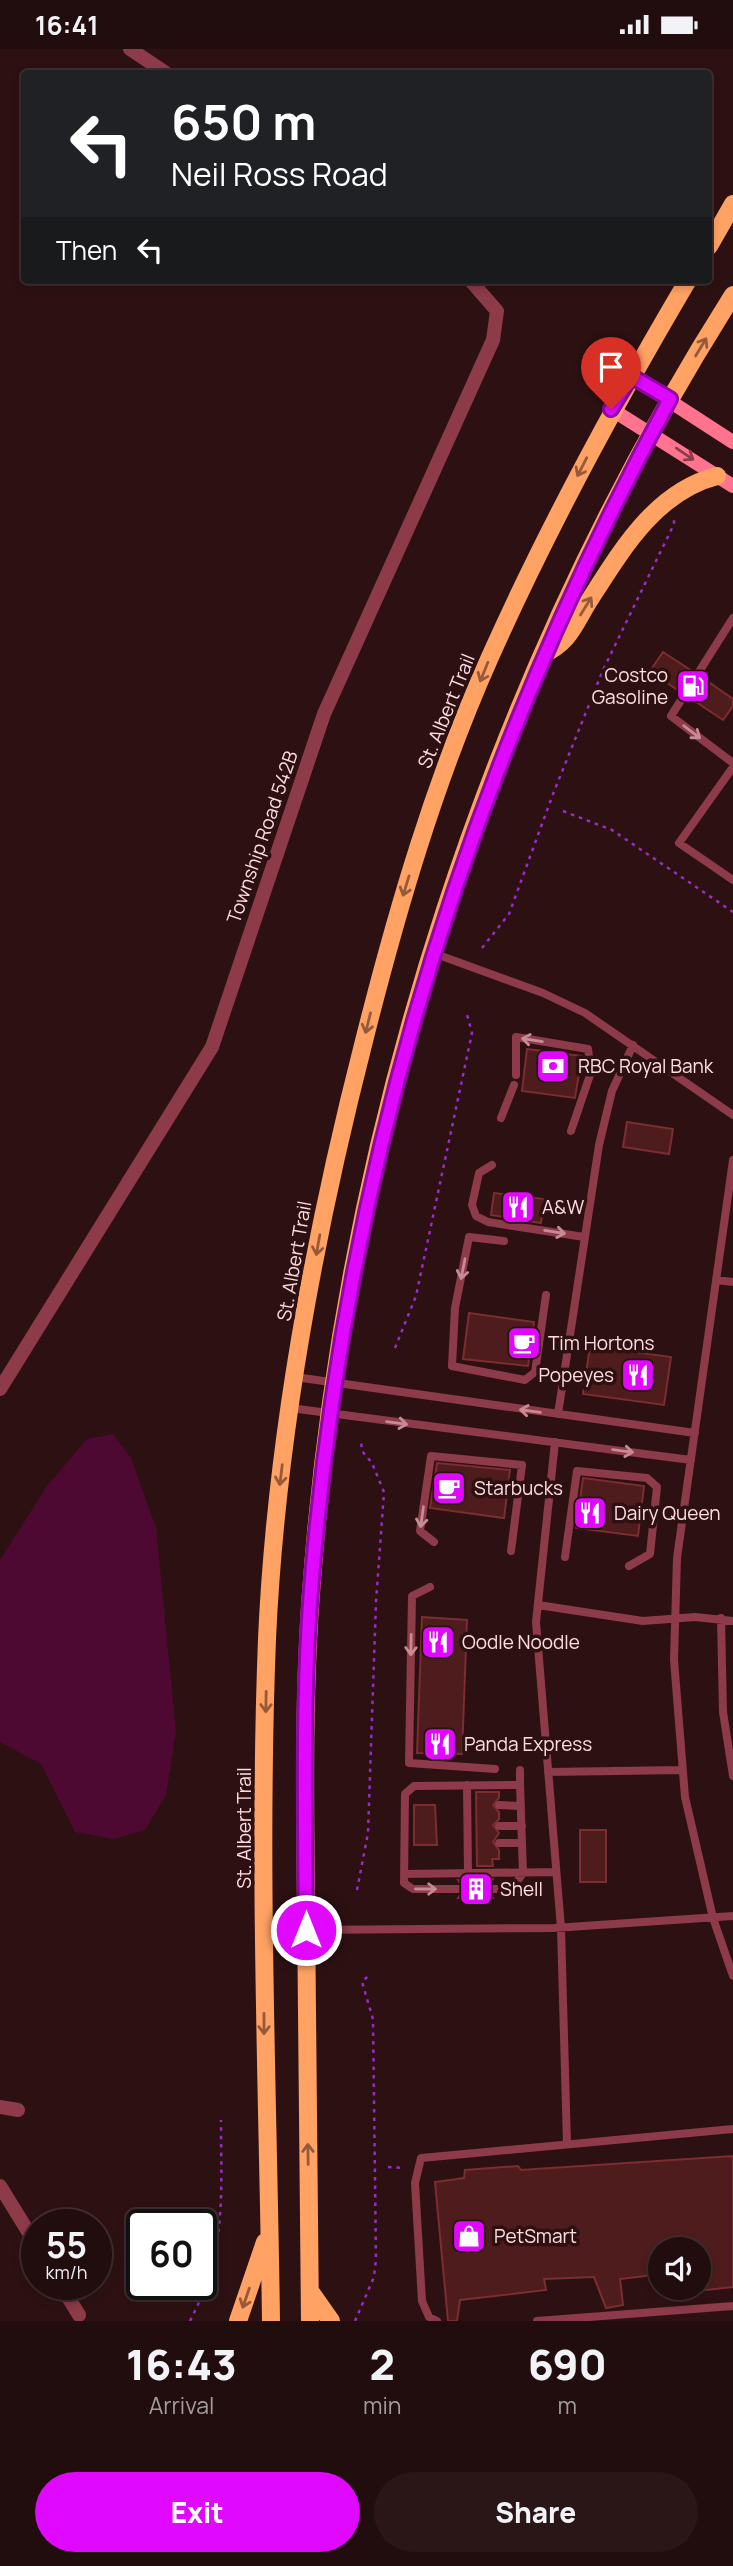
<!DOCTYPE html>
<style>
:root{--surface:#220d0e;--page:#2a1617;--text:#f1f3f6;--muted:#a29c9e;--line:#3f2d2e;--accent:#e008ff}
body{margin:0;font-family:Manrope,sans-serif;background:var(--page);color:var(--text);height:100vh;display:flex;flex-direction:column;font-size:26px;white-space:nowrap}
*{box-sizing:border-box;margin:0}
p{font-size:23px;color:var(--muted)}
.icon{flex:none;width:38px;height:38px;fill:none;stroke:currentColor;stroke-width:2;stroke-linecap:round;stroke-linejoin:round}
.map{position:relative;height:2272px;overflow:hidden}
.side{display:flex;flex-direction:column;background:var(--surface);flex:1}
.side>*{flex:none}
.banner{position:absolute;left:21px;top:21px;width:691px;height:214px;border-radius:7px;box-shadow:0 4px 10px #0003,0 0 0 2px var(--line);background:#202124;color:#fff;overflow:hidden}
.controls{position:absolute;left:648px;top:2188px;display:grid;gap:14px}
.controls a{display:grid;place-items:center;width:63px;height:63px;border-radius:50%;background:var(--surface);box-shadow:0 4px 10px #0003,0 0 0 2px var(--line);font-size:35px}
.speed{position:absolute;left:21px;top:2160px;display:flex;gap:14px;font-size:35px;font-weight:700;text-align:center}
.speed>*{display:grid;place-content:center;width:91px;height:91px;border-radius:50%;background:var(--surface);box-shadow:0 4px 10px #0003,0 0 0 2px var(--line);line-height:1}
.speed small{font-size:18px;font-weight:400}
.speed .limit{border:4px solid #111;border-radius:10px;background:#fff;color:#111}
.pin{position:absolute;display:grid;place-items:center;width:60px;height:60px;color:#fff;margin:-72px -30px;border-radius:50% 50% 50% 0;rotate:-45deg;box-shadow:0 0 7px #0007}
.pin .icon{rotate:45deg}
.me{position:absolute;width:77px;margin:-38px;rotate:0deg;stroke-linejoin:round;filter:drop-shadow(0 0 5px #0008)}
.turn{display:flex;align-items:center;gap:24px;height:147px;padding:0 35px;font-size:32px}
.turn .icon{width:91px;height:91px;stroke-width:2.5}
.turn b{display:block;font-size:49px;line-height:60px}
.then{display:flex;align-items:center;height:66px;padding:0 35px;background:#0003;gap:14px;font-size:26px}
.eta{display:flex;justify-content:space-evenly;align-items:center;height:119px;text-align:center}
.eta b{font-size:42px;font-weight:800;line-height:49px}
.button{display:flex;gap:14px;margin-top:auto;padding:14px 35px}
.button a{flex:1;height:80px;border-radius:42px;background:var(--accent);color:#fff;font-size:28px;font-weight:800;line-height:80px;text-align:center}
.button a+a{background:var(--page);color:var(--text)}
.status{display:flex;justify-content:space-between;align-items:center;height:49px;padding:0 35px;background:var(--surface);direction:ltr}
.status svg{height:19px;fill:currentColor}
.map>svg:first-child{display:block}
</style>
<div class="status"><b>16:41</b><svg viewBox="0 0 49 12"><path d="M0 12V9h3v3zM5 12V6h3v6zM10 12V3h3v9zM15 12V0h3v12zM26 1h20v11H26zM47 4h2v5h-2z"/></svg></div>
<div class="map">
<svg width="733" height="2272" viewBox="0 0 733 2272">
<rect width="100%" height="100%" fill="#2d1112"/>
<path fill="#4d0931" d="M113,1385L131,1409L156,1479L176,1682L166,1746L145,1781L114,1790L75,1783L41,1715L0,1693V1511L47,1437L87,1390Z"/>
<path fill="#4e1c1d" stroke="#7b2d2f" stroke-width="2" d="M663,603L692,622L679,642L650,622Z
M703,629L733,650V657L723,671L690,649Z
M527,1000L582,1007L575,1049L522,1042Z
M627,1073L673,1080L669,1105L623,1098Z
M494,1144L544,1150L541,1174L491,1166Z
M469,1264L534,1273L528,1317L463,1310Z
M590,1297L671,1308L664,1356L583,1345Z
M437,1414L510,1421L504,1469L430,1459Z
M583,1429L644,1437L638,1487L576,1479Z
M422,1568L467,1571L462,1705L417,1704Z
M476,1743H499V1749L493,1756L499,1763V1770L493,1776L499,1784L493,1793L499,1801V1810H492L493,1817H477Z
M414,1756H435L437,1796H414Z
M580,1781H606V1833H580Z
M493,1830L487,1841L493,1849H458L464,1841L458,1831Z
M733,2107V2238L698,2242V2200H660V2225L620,2230L623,2256L606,2259L594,2228L544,2230L546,2241L460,2251L457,2272H448L435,2133L464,2129L465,2121L518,2117L521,2121Z"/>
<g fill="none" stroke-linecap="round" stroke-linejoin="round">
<path stroke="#982dc3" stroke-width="2.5" stroke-dasharray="3.5 5" stroke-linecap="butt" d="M563,762L612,781L733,863
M482,899L509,865L553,745L603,621L674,475V470
M395,1299L416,1247L472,984L466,962
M357,1841L368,1784L376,1553L384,1443L372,1414L362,1402L361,1392
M388,2118L405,2119
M190,2272C227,2201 221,2148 221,2071
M355,2272L374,2228L376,2210L373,1970L362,1933L370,1925"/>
<path stroke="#8d3a4a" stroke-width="8" d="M733,569L671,667L733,714
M733,718L679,794L733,831
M433,904L543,944L585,964L733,1066
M516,1026V988L588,1000L591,1023L571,1082
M501,1069L514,1036
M733,1111L677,1509L674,1611L685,1748L713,1869L733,1927
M492,1116L479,1124L472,1156L476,1167L488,1173L584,1188
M504,1192L469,1188L455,1259L452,1317L525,1331L535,1323L546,1246
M716,1231L733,1233
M295,1328L695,1384
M290,1359L691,1411
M558,1365L599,1096L612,1042L633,996
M555,1393L536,1573L561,1879L567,2095
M434,1493L420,1482L431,1407L522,1416L511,1502
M565,1508L577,1422L647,1429L657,1438L650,1505L629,1517
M430,1538L412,1547L409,1714L495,1720
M538,1556L643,1572L695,1568L733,1572
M721,1569L723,1663L733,1727
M548,1723L682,1721
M467,1736L468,1824
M499,1756L521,1757
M499,1777H522
M499,1794H522
M404,1825L556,1823
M458,1840H413L404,1834L405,1745L414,1737L520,1736V1721
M493,1840H512L523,1824L520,1736
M306,1881L554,1879L733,1867
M437,2272L429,2268L422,2252L415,2134L421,2109L733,2080
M537,2272L733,2257"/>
<path stroke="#8d3a4a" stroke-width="14" d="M130,0L166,24
M0,1340L212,998L324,665L493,291L497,262L470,231
M0,2058L18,2061
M0,2137L37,2197
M60,2235L79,2266"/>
<path stroke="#ff738f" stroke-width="14" d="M631,327L733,393
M611,360L733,437"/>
<path stroke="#ffa263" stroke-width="18" d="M709,197L733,155
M542,606C568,594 573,579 587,555C620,504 654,443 717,427
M310,2242L331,2272
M238,2272L265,2193
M271,2272C268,2045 258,1818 267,1590C276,1389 314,1187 364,992C397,861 435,731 490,608C548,478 616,353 688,231
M310,2272C309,2134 307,1997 306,1859C305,1750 303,1640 312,1531C346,1081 491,627 733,246"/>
</g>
<defs><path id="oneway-shaft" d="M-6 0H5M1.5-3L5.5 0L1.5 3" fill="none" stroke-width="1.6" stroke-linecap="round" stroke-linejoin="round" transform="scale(1.75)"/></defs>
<g stroke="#965a3a">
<use href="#oneway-shaft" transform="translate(701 298) rotate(-59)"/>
<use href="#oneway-shaft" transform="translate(582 418) rotate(117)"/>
<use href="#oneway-shaft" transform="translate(586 557) rotate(-58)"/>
<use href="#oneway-shaft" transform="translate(484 623) rotate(112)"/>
<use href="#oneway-shaft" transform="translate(406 837) rotate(107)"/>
<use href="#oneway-shaft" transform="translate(368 974) rotate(104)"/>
<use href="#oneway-shaft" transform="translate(318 1196) rotate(100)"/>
<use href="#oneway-shaft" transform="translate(281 1426) rotate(97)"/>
<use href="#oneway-shaft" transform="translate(266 1653) rotate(91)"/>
<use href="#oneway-shaft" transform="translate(264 1975) rotate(90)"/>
<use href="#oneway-shaft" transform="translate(308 2105) rotate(-91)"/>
<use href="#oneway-shaft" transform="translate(246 2249) rotate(109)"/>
</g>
<use stroke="#8c3d4a" href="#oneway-shaft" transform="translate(685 405) rotate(34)"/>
<g stroke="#c68b95">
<use href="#oneway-shaft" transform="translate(692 683) rotate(37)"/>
<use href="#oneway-shaft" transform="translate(532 991) rotate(-171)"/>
<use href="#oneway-shaft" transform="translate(555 1183) rotate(9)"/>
<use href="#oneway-shaft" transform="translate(463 1220) rotate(101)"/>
<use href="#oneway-shaft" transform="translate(530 1362) rotate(-172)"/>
<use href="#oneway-shaft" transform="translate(397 1374) rotate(7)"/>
<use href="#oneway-shaft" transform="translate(623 1402) rotate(8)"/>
<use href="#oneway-shaft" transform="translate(422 1468) rotate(98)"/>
<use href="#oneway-shaft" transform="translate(411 1596) rotate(91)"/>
<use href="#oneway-shaft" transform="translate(426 1840)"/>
</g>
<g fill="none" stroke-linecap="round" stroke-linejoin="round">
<g stroke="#9205a6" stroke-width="18">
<path id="route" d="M306,1881C305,1764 302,1646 312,1529C347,1110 470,718 670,350L631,327L611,360"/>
</g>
<use href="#route" stroke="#e008ff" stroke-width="12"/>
</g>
<defs>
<g id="fuel-square" transform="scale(1.75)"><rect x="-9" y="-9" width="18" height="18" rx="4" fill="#e008ff" stroke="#2d1112"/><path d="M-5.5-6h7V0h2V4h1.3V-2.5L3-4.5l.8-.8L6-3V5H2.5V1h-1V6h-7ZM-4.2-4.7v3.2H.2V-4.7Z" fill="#fff"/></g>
<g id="bank-square" transform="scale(1.75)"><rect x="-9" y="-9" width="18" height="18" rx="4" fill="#e008ff" stroke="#2d1112"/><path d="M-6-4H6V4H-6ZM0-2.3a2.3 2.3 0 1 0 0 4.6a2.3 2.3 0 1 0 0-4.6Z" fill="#fff"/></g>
<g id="restaurant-square" transform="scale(1.75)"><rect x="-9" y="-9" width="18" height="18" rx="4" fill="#e008ff" stroke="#2d1112"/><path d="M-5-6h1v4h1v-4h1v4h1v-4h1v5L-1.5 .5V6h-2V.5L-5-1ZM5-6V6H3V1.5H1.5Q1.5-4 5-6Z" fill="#fff"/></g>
<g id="cafe-square" transform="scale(1.75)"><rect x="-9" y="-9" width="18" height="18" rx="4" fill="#e008ff" stroke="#2d1112"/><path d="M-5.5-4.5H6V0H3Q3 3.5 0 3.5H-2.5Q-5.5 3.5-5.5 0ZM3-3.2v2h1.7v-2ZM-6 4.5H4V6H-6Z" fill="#fff"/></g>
<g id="building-square" transform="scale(1.75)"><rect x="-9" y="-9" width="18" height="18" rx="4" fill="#e008ff" stroke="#2d1112"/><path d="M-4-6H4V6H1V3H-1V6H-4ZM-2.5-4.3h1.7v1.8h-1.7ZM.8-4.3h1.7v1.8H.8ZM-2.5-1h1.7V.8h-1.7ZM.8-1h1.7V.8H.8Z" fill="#fff"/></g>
<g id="shop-square" transform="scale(1.75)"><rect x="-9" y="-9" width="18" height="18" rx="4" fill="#e008ff" stroke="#2d1112"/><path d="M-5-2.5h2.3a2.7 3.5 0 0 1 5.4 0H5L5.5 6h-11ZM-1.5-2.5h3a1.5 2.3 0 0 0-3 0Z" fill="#fff"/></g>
</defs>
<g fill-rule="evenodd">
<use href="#fuel-square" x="693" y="637"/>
<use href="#bank-square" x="553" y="1017"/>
<use href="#restaurant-square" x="518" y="1158"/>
<use href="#cafe-square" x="524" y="1294"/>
<use href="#restaurant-square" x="638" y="1326"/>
<use href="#cafe-square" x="449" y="1439"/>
<use href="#restaurant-square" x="590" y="1464"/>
<use href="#restaurant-square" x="438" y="1593"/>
<use href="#restaurant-square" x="440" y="1695"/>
<use href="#building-square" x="476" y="1840"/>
<use href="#shop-square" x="469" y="2187"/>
</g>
<g text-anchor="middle" stroke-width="7" stroke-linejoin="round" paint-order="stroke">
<g font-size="19" fill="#ffdce0" stroke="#2d1112" text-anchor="start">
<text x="668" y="633" text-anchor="end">Costco<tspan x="668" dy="22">Gasoline</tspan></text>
<text x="578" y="1024">RBC Royal Bank</text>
<text x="542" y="1165">A&amp;W</text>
<text x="548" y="1301">Tim Hortons</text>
<text x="614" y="1333" text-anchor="end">Popeyes</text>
<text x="474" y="1446">Starbucks</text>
<text x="614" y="1471">Dairy Queen</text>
<text x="462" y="1600">Oodle Noodle</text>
<text x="464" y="1702">Panda Express</text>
<text x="500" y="1847">Shell</text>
<text x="494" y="2194">PetSmart</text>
</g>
<g font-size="19" fill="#ffdce0" stroke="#2d1112">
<text transform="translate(446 662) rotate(-68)" y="7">St. Albert Trail</text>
<text transform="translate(262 788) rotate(-71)" y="7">Township Road 542B</text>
<text transform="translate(294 1212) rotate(-80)" y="7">St. Albert Trail</text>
<text transform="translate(244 1779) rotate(-90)" y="7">St. Albert Trail</text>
</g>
</g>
</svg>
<div class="controls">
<a><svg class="icon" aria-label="sound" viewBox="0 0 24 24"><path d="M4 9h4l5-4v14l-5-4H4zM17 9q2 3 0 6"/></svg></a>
</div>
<div class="speed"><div>55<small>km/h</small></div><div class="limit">60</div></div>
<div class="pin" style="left:611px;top:360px;background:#d93025"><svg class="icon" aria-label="arrive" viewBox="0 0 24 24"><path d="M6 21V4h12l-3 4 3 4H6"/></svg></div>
<svg class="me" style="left:306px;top:1881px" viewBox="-20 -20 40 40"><circle r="17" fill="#e008ff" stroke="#fff" stroke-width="3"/><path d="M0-11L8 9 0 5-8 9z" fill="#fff"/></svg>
<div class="banner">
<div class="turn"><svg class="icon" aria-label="left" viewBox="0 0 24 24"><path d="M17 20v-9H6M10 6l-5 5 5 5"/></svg><div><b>650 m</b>Neil Ross Road</div></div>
<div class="then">Then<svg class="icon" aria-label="left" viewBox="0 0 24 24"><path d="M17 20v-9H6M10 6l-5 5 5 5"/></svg></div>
</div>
</div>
<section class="side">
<div class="eta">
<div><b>16:43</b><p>Arrival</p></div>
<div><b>2</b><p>min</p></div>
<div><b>690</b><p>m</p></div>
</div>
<div class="button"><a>Exit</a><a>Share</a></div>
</section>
